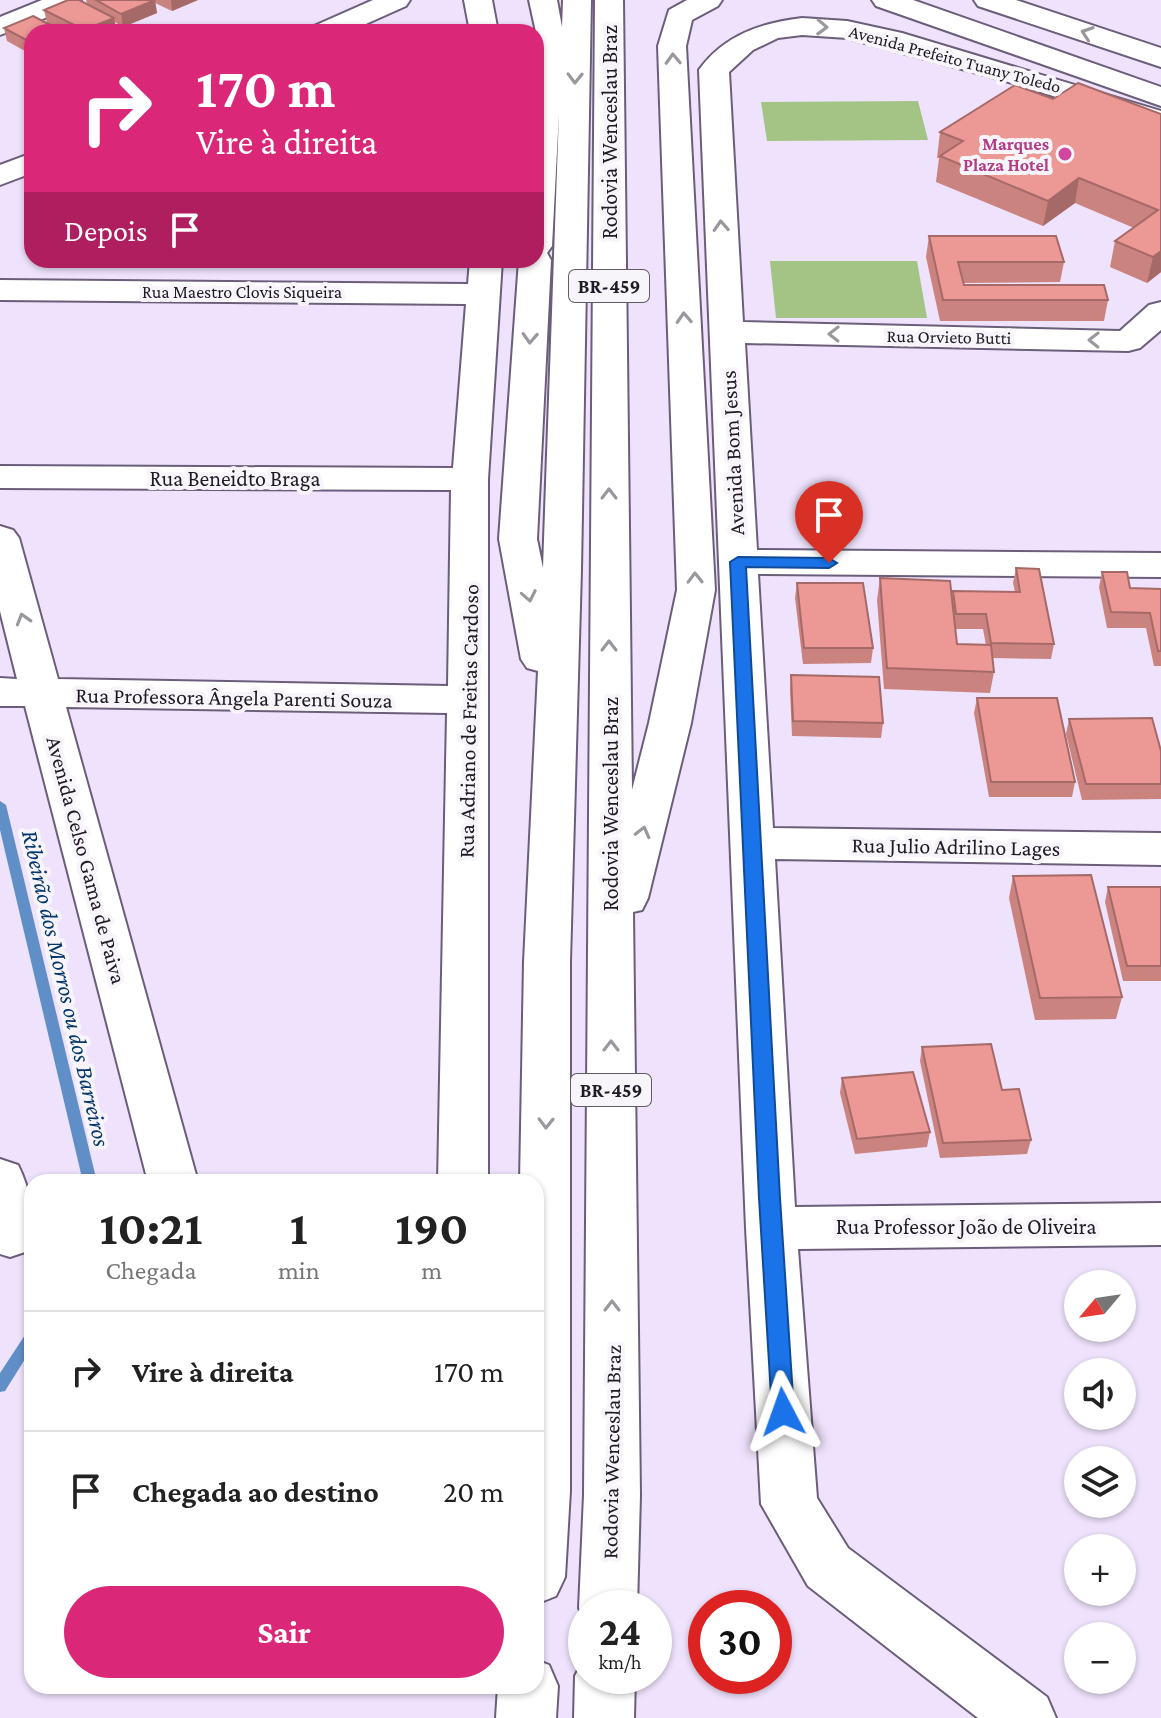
<!DOCTYPE html>
<html lang="pt">
<head>
<meta charset="utf-8">
<style>
	body { margin:0; font-family:"Crimson Pro",serif; background:#f2f2f2; color:#222; height:100vh; display:flex; flex-direction:column; font-size:30px; white-space:nowrap }
	* { box-sizing:border-box; margin:0 }
	p { font-size:26px; color:#767676 }
	.icon { flex:none; width:44px; height:44px; fill:none; stroke:currentColor; stroke-width:2; stroke-linecap:round; stroke-linejoin:round }
	.map { position:relative; flex:1; overflow:hidden }
	.drawer { position:absolute; left:24px; top:1174px; width:520px; height:520px; display:flex; flex-direction:column; background:#fff; border-radius:24px; box-shadow:0 2px 6px #0004 }
	.drawer>* { flex:none }
	.banner { position:absolute; left:24px; top:24px; width:520px; height:244px; border-radius:24px; box-shadow:0 2px 6px #0004; background:#db2777; color:#fff; overflow:hidden }
	.needle { width:52px; rotate:241deg }
	.fabs { position:absolute; left:1064px; top:1270px; display:grid; gap:16px }
	.fabs a { display:grid; place-items:center; width:72px; height:72px; border-radius:50%; background:#fff; box-shadow:0 2px 6px #0004; font-size:40px }
	.speed { position:absolute; left:568px; top:1590px; display:flex; gap:16px; font-size:40px; font-weight:700; text-align:center }
	.speed>* { display:grid; place-content:center; width:104px; height:104px; border-radius:50%; background:#fff; box-shadow:0 2px 6px #0004; line-height:1 }
	.speed small { font-size:20px; font-weight:400 }
	.speed .limit { border:12px solid #d22; background:#fff; color:#111 }
	.pin { position:absolute; display:grid; place-items:center; width:68px; height:68px; color:#fff; margin:-82px -34px; border-radius:50% 50% 50% 0; rotate:-45deg; box-shadow:0 0 8px #0007 }
	.pin .icon { rotate:45deg }
	.me { position:absolute; width:88px; margin:-44px; rotate:356deg; stroke-linejoin:round; filter:drop-shadow(0 0 6px #0008) }
	.turn { display:flex; align-items:center; gap:28px; height:168px; padding:0 40px; font-size:36px }
	.turn .icon { width:104px; height:104px; stroke-width:2.5 }
	.turn b { display:block; font-size:56px; line-height:68px }
	.then { display:flex; align-items:center; height:76px; padding:0 40px; background:#0003; gap:16px; font-size:30px }
	.eta { display:flex; justify-content:space-evenly; align-items:center; height:136px; text-align:center }
	.eta b { font-size:48px; font-weight:700; line-height:56px }
	.button { display:flex; gap:16px; margin-top:auto; padding:16px 40px }
	.button a { flex:1; height:92px; border-radius:48px; background:#db2777; color:#fff; font-size:32px; font-weight:700; line-height:92px; text-align:center }
	ul { padding:0; list-style:none }
	li { display:flex; align-items:center; gap:24px; height:120px; padding:0 40px; border-top:2px solid #e0e0e0 }
	li div { flex:1 }
	li b { display:block; font-size:30px }
	li em { font-style:normal }
	.map>svg:first-child { display:block }
	.green { fill:#a4c486 }
	.lines { fill:none; stroke-linecap:round; stroke-linejoin:round }
	.stream { fill:#608ec7; fill-rule:evenodd }
	.minor-casing { stroke:#6b5e7a; stroke-width:4 }
	.major-casing { stroke:#6b5e7a; stroke-width:4 }
	.minor { fill:#fff; fill-rule:evenodd }
	.major { fill:#fff; fill-rule:evenodd }
	.wall { fill:#cb837f; fill-rule:evenodd }
	.shaded-wall { fill:#a56a68 }
	.building { fill:#ec9894; stroke:#a56a68; stroke-width:2 }
	.oneway { stroke:#9a989d }
	.route { fill:#1a73e8; stroke:#114b97; stroke-width:2 }
	.hotel-dot { fill:#d1479c; stroke:#f7f4fa; stroke-width:3 }
	.labels { text-anchor:middle; stroke-width:8; stroke-linejoin:round; paint-order:stroke }
	.far-street-label { font-size:18px; fill:#1f1a25; stroke:#f7f4fa }
	.far-hotel-label { font-size:18px; font-weight:bold; fill:#b23c85; stroke:#f7f4fa; text-anchor:end }
	.shield { fill:#f7f4fa; stroke:#605b65; stroke-width:2 }
	.shield-label { font-size:20px; font-weight:bold; fill:#1f1a25 }
	.street-label { font-size:22px; fill:#1f1a25; stroke:#f7f4fa }
	.water-label { font-size:24px; font-style:italic; fill:#04366b; stroke:#f7f4fa }
</style>
</head>
<body>
<div class="map">
<svg width="1161" height="1718" viewBox="0 0 1161 1718">
	<rect width="100%" height="100%" fill="#eee2fc"/>
	<g class="green">
		<polygon points="918,101 928,140 767,141 761,102"/>
		<polygon points="770,261 917,261 927,318 776,318"/>
	</g>
	<g class="lines">
		<g class="stream">
			<polygon points="0,801 6,805 97,1182 83,1182 0,830"/>
			<polygon points="32,1330 32,1348 5,1391 0,1392 0,1373 27,1332"/>
		</g>
		<defs>
			<g id="minor">
				<polygon points="42,0 81,0 77,6 0,35 0,17"/>
				<polygon points="373,0 410,0 406,6 348,32 310,32 314,26"/>
				<polygon points="464,0 492,0 498,32 470,32"/>
				<polygon points="974,0 1016,0 1161,48 1161,67 978,6"/>
				<path d="M 802,18 L 847,21 L 902,33 L 1161,111 L 1161,130 L 999,79 L 847,38 L 802,35 L 778,38 L 753,50 L 729,72 L 743,322 L 1120,331 L 1149,305 L 1161,302 L 1161,330 L 1140,348 L 1128,351 L 745,343 L 757,550 L 1161,553 L 1161,577 L 758,574 L 773,828 L 1161,833 L 1161,865 L 775,859 L 795,1207 L 1161,1203 L 1161,1245 L 798,1249 L 817,1498 L 848,1548 L 1047,1697 L 1056,1718 L 978,1718 L 808,1586 L 761,1504 L 746,1228 L 699,70 C 724,35 761,23 802,18 Z"/>
				<polygon points="32,153 32,173 0,185 0,165"/>
				<polygon points="470,260 502,260 488,479 488,1182 438,1182 447,713 66,707 198,1182 148,1182 25,706 0,706 0,678 17,679 0,611 0,526 13,530 19,538 58,679 448,686 451,490 0,488 0,466 453,468 466,304 0,300 0,280 468,284"/>
				<path d="M 0,1159 L 18,1165 C 29,1187 40,1227 28,1251 L 10,1257 L 0,1254 Z"/>
			</g>
			<g id="major">
				<path d="M 529,0 L 557,0 L 562,27 L 563,0 L 591,0 L 581,570 L 570,962 L 570,1491 L 565,1577 L 556,1596 L 536,1604 L 536,1182 L 520,1182 L 524,962 L 538,671 L 527,668 L 521,659 L 499,539 L 519,260 L 536,260 L 536,32 ZM 559,113 L 543,568 L 537,539 L 551,260 L 547,253 L 552,246 Z"/>
				<polygon points="595,0 623,0 632,790 649,723 677,590 658,46 669,10 687,0 722,0 718,6 692,20 686,46 715,590 691,723 648,898 642,910 633,912 640,1495 637,1608 586,1608 586,1624 579,1608 584,1495"/>
				<polygon points="872,0 913,0 1161,87 1161,106 876,6"/>
				<polygon points="586,1655 586,1676 635,1676 634,1718 574,1718 575,1676"/>
				<polygon points="536,1660 549,1665 558,1686 556,1718 496,1718 498,1686 536,1686"/>
			</g>
		</defs>
		<use href="#minor" class="minor-casing"/>
		<use href="#major" class="major-casing"/>
		<use href="#minor" class="minor"/>
		<use href="#major" class="major"/>
	</g>
	<g class="wall">
		<polygon points="86,0 198,0 172,11 155,3 157,13 123,27 115,22 116,31 113,32 32,32 32,55 7,41 4,28 47,23 44,10 87,4"/>
		<polygon points="1053,99 1161,114 1161,272 1147,283 1110,267 1115,241 1134,228 1075,203 1043,226 936,182 939,158 937,158 940,132"/>
		<polygon points="929,236 1064,262 1060,282 963,283 964,285 1108,300 1104,321 940,321 926,257"/>
		<path d="M 1016,568 L 1054,644 L 1051,659 L 992,658 L 994,672 L 990,693 L 884,689 L 877,600 L 880,578 L 952,597 L 953,591 L 1015,592 L 1013,583 ZM 955,629 L 983,629 L 986,645 L 957,644 Z"/>
		<polygon points="1102,572 1130,588 1161,589 1161,666 1154,666 1146,628 1107,628 1099,587"/>
		<polygon points="797,583 873,648 871,663 803,664 795,598"/>
		<polygon points="791,675 883,723 881,738 792,736 790,690"/>
		<polygon points="977,698 1075,782 1072,797 989,797 974,713"/>
		<polygon points="1069,719 1161,751 1161,799 1082,800 1066,734"/>
		<polygon points="1013,876 1122,997 1116,1019 1035,1020 1009,898"/>
		<polygon points="1108,887 1161,887 1161,981 1123,981 1105,902"/>
		<polygon points="922,1047 1002,1090 1031,1140 1027,1154 940,1158 920,1061"/>
		<polygon points="842,1078 930,1132 927,1147 855,1154 840,1093"/>
	</g>
	<g class="shaded-wall">
		<polygon points="155,0 157,13 123,27 121,14"/>
		<polygon points="171,0 198,0 172,11"/>
		<polygon points="114,18 116,31 85,32 84,30"/>
		<polygon points="1079,178 1075,203 1043,226 1048,201"/>
		<polygon points="1161,251 1161,272 1147,283 1153,257"/>
	</g>
	<g class="building">
		<polygon points="68,0 79,0 114,18 84,30 44,10"/>
		<polygon points="96,0 155,0 121,14"/>
		<polygon points="33,16 64,32 32,32 32,43 4,28"/>
		<polygon points="1078,83 1161,114 1161,251 1153,257 1115,241 1158,210 1079,178 1048,201 940,156 963,141 940,132 1015,85 1053,99"/>
		<polygon points="929,236 1056,236 1064,262 958,262 964,285 1104,285 1108,300 943,300"/>
		<polygon points="1016,568 1039,569 1054,644 991,643 986,614 956,614 953,591 1020,592"/>
		<polygon points="1102,572 1127,572 1130,588 1161,589 1161,651 1158,651 1150,613 1111,612"/>
		<polygon points="880,578 950,581 957,644 991,645 994,672 887,668"/>
		<polygon points="797,583 863,583 873,648 804,648"/>
		<polygon points="791,675 879,677 883,723 793,721"/>
		<polygon points="977,698 1057,698 1075,782 991,782"/>
		<polygon points="1152,718 1161,751 1161,784 1086,784 1069,719"/>
		<polygon points="1091,875 1122,997 1040,998 1013,876"/>
		<polygon points="1108,887 1161,887 1161,966 1127,966"/>
		<polygon points="991,1044 1002,1090 1019,1089 1031,1140 943,1143 922,1047"/>
		<polygon points="913,1072 930,1132 857,1139 842,1078"/>
	</g>
	<defs><path id="oneway-chevron" d="M-2-3.5L2.5 0L-2 3.5" fill="none" stroke-width="1.6" stroke-linecap="round" stroke-linejoin="round" transform="scale(2)"/></defs>
	<g class="oneway">
		<use href="#oneway-chevron" transform="translate(822 27) rotate(2)"/>
		<use href="#oneway-chevron" transform="translate(1087 33) rotate(-161)"/>
		<use href="#oneway-chevron" transform="translate(673 59) rotate(-92)"/>
		<use href="#oneway-chevron" transform="translate(575 78) rotate(91)"/>
		<use href="#oneway-chevron" transform="translate(721 226) rotate(-93)"/>
		<use href="#oneway-chevron" transform="translate(684 318) rotate(-93)"/>
		<use href="#oneway-chevron" transform="translate(834 334) rotate(-179)"/>
		<use href="#oneway-chevron" transform="translate(530 338) rotate(93)"/>
		<use href="#oneway-chevron" transform="translate(1094 340) rotate(-179)"/>
		<use href="#oneway-chevron" transform="translate(609 494) rotate(-90)"/>
		<use href="#oneway-chevron" transform="translate(695 578) rotate(-91)"/>
		<use href="#oneway-chevron" transform="translate(529 596) rotate(79)"/>
		<use href="#oneway-chevron" transform="translate(23 619) rotate(-106)"/>
		<use href="#oneway-chevron" transform="translate(609 646) rotate(-90)"/>
		<use href="#oneway-chevron" transform="translate(643 832) rotate(-76)"/>
		<use href="#oneway-chevron" transform="translate(611 1046) rotate(-90)"/>
		<use href="#oneway-chevron" transform="translate(546 1123) rotate(91)"/>
		<use href="#oneway-chevron" transform="translate(612 1306) rotate(-90)"/>
	</g>
	<polygon class="route" points="738,557 829,558 837,563 829,568 746,567 780,1198 794,1412 791,1419 783,1422 775,1419 772,1412 759,1198 730,562"/>
	<circle class="hotel-dot" cx="1065" cy="154" r="8"/>
	<g class="labels">
		<g class="far-street-label">
			<text transform="translate(955 59) rotate(15)" y="6">Avenida Prefeito Tuany Toledo</text>
			<text x="242" y="298">Rua Maestro Clovis Siqueira</text>
			<text transform="translate(949 337) rotate(1)" y="6">Rua Orvieto Butti</text>
		</g>
		<g class="far-hotel-label">
			<text x="1049" y="150">Marques<tspan x="1049" dy="21">Plaza Hotel</tspan></text>
		</g>
		<g class="shield">
			<rect x="569" y="270" width="80" height="32" rx="6"/>
			<rect x="571" y="1074" width="80" height="32" rx="6"/>
		</g>
		<g class="shield-label">
			<text x="609" y="293">BR-459</text>
			<text x="611" y="1097">BR-459</text>
		</g>
		<g class="street-label">
			<text transform="translate(609 132) rotate(-90)" y="8">Rodovia Wenceslau Braz</text>
			<text transform="translate(732 453) rotate(-93)" y="8">Avenida Bom Jesus</text>
			<text x="235" y="486">Rua Beneidto Braga</text>
			<text transform="translate(234 697) rotate(1)" y="8">Rua Professora Ângela Parenti Souza</text>
			<text transform="translate(468 721) rotate(-89)" y="8">Rua Adriano de Freitas Cardoso</text>
			<text transform="translate(610 804) rotate(-90)" y="8">Rodovia Wenceslau Braz</text>
			<text transform="translate(956 846) rotate(1)" y="8">Rua Julio Adrilino Lages</text>
			<text transform="translate(87 860) rotate(75)" y="8">Avenida Celso Gama de Paiva</text>
			<text x="966" y="1234">Rua Professor João de Oliveira</text>
			<text transform="translate(611 1452) rotate(-89)" y="8">Rodovia Wenceslau Braz</text>
		</g>
		<g class="water-label">
			<text transform="translate(66 988) rotate(77)" y="8">Ribeirão dos Morros ou dos Barreiros</text>
		</g>
	</g>
</svg>
<div class="fabs">
<a><svg class="needle" viewBox="-14 -14 28 28"><path d="M0-13l5 13h-10z" fill="#e53935"/><path d="M0 13l5-13h-10z" fill="#767676"/></svg></a>
<a><svg class="icon" aria-label="sound" viewBox="0 0 24 24"><path d="M4 9h4l5-4v14l-5-4H4zM17 9q2 3 0 6"/></svg></a>
<a><svg class="icon" aria-label="layers" viewBox="0 0 24 24"><path d="M12 4l9 5-9 5-9-5zM3 14l9 5 9-5"/></svg></a>
<a>+</a>
<a>−</a>
</div>
<div class="speed"><div>24<small>km/h</small></div><div class="limit">30</div></div>
<div class="pin" style="left:829px;top:563px;background:#d93025"><svg class="icon" aria-label="arrive" viewBox="0 0 24 24"><path d="M6 21V4h12l-3 4 3 4H6"/></svg></div>
<svg class="me" style="left:783px;top:1412px" viewBox="-20 -20 40 40"><path d="M0-17L14 15 0 8-14 15z" fill="#1a73e8" stroke="#fff" stroke-width="4"/></svg>
<div class="banner">
<div class="turn"><svg class="icon" aria-label="right" viewBox="0 0 24 24"><path d="M7 20v-9h11M14 6l5 5-5 5"/></svg><div><b>170 m</b>Vire à direita</div></div>
<div class="then">Depois<svg class="icon" aria-label="arrive" viewBox="0 0 24 24"><path d="M6 21V4h12l-3 4 3 4H6"/></svg></div>
</div>
<section class="drawer">
<div class="eta">
<div><b>10:21</b><p>Chegada</p></div>
<div><b>1</b><p>min</p></div>
<div><b>190</b><p>m</p></div>
</div>
<ul>
<li><svg class="icon" aria-label="right" viewBox="0 0 24 24"><path d="M7 20v-9h11M14 6l5 5-5 5"/></svg><div><b>Vire à direita</b></div><em>170 m</em></li>
<li><svg class="icon" aria-label="arrive" viewBox="0 0 24 24"><path d="M6 21V4h12l-3 4 3 4H6"/></svg><div><b>Chegada ao destino</b></div><em>20 m</em></li>
</ul>
<div class="button"><a>Sair</a></div>
</section>
</div>
</body>
</html>
